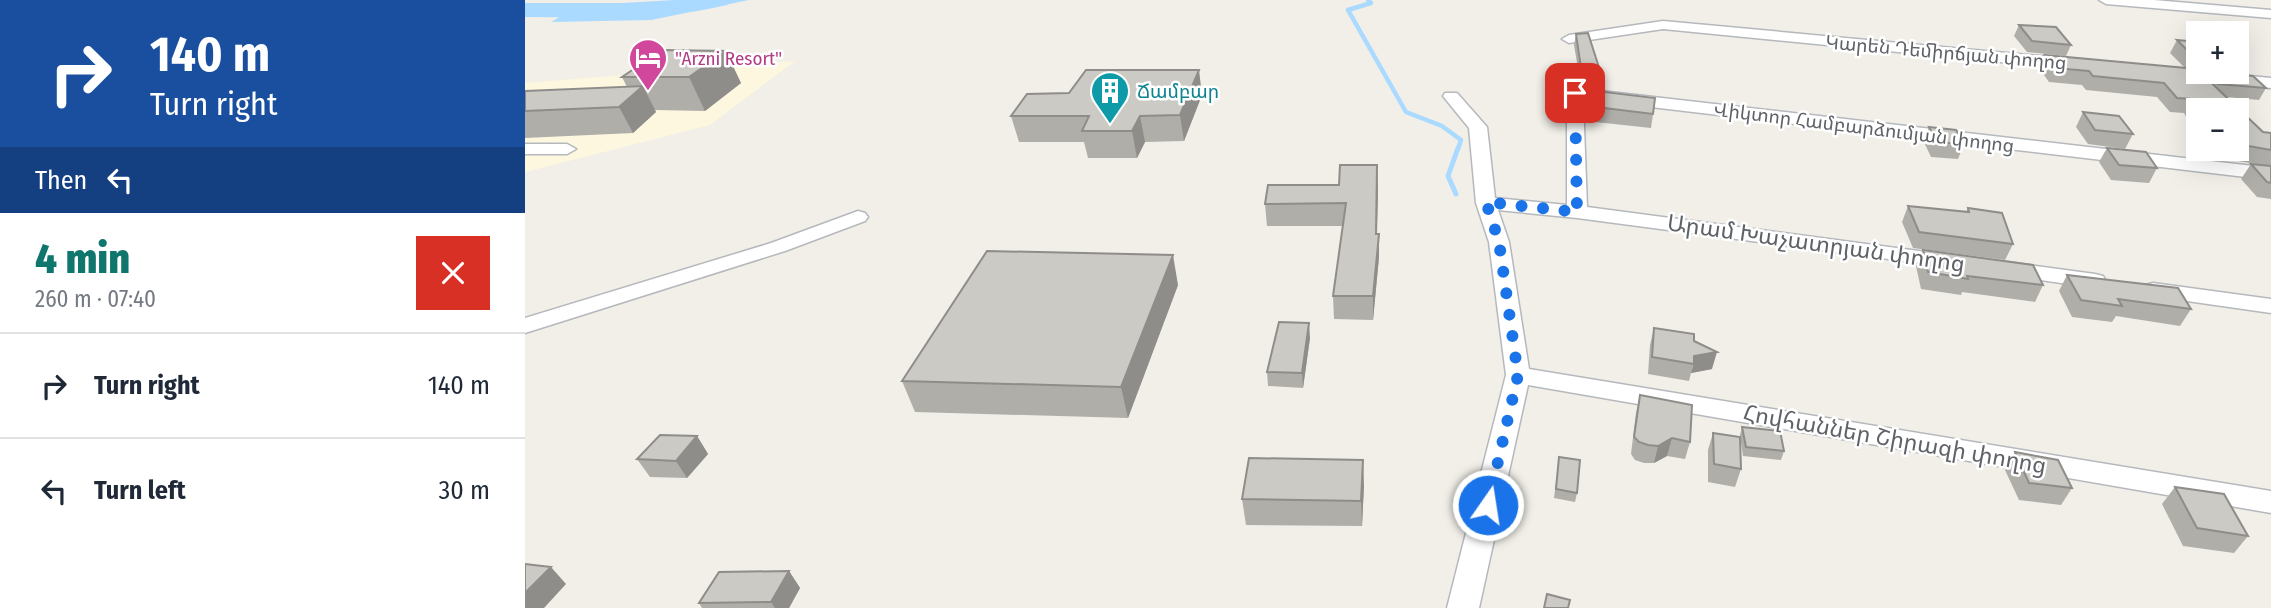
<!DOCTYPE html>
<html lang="en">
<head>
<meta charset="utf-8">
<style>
	body { margin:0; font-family:"Fira Sans Condensed","Noto Sans Armenian",sans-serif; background:#f2f2f3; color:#1f2937; height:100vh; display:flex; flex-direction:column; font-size:26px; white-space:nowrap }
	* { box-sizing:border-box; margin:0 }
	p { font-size:23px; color:#747a83 }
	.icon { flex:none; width:38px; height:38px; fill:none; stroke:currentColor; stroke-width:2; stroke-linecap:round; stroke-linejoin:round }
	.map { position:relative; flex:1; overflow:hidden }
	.details { display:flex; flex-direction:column; background:#fff; width:525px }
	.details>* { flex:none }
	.banner { background:#1a4fa0; color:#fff; overflow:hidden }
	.buttons { position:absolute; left:1661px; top:21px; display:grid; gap:14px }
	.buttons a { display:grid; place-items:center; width:63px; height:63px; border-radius:0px; background:#fff; box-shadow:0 7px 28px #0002; font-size:35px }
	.pin { position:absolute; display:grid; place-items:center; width:60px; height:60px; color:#fff; margin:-30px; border-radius:14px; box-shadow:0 4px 10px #0006 }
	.me { position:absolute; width:77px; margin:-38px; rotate:13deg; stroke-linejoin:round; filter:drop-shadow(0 0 5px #0008) }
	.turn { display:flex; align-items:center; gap:24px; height:147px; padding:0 35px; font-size:32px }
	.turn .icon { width:91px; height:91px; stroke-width:2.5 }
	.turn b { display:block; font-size:49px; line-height:60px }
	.then { display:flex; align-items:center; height:66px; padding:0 35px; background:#0003; gap:14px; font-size:26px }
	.round { display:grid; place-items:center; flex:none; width:74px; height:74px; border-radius:0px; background:#f2f2f3 }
	.summary { display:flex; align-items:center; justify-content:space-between; height:119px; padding:0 35px }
	h1 { font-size:42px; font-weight:800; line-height:52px; color:#0f766e }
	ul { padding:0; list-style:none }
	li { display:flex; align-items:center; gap:21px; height:105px; padding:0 35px; border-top:2px solid #e0e1e3 }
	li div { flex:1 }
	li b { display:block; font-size:26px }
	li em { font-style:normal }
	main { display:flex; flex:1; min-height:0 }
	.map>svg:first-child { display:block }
	.commercial { fill:#fef7e0 }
	.water { fill:#aadaff }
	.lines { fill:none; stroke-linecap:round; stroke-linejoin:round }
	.stream-far1 { stroke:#aadaff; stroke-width:4.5 }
	.stream { stroke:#aadaff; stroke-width:5 }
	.river { fill:#aadaff; fill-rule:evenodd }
	.minor-casing { stroke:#b5b8bc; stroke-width:3 }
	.minor { fill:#fff; fill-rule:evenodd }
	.wall { fill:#afaea9 }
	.shaded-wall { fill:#8f8d8a }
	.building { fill:#cccac5; stroke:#8f8d8a; stroke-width:2 }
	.route { stroke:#1a73e8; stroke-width:12; stroke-dasharray:0 21.6 }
	.labels { text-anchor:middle; stroke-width:5; stroke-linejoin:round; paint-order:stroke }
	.far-street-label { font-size:19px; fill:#5f6368; stroke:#fff }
	.far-hotel-label { font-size:19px; fill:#b23c85; stroke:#fff; text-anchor:start }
	.far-culture-label { font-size:19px; fill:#0d838f; stroke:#fff; text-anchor:start }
	.street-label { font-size:23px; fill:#5f6368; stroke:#fff }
</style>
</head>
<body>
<main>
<section class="details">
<div class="banner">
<div class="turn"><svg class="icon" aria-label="right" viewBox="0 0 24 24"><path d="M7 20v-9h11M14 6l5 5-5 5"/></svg><div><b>140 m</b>Turn right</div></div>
<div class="then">Then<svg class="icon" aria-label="left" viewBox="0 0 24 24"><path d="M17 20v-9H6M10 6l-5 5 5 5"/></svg></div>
</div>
<div class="summary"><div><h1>4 min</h1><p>260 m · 07:40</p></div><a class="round" style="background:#d93025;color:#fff"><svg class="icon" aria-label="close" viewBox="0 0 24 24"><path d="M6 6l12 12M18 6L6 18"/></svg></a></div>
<ul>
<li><svg class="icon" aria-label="right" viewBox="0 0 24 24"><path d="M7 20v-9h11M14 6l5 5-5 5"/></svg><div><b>Turn right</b></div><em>140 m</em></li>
<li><svg class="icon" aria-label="left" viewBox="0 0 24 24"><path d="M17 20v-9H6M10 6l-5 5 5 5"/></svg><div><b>Turn left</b></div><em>30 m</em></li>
</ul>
</section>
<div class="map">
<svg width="1746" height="608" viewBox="0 0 1746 608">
	<rect width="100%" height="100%" fill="#f1efe8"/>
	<polygon class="commercial" points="270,61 185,125 0,172 0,83"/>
	<polygon class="water" points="175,0 224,0 126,20 26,22 59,3 120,4"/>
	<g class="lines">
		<polyline class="stream-far1" points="843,0 846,3 823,10 881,112 917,126 936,140 933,149"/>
		<polyline class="stream" points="931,194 923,176 933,148"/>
		<path class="river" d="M 150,0 L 205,0 L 202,5 C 136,21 67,17 0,17 L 0,3 L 97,3 Z"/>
		<defs>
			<g id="minor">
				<polygon points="1574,0 1629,0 1746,10 1746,18 1581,4"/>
				<polygon points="1138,21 1548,59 1556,64 1548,69 1138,29 1044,43 1037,39 1044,35"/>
				<polygon points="1704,74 1746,78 1746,88 1698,82 1696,79 1698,76"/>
				<polygon points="1050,88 1746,168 1746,180 1058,99 1062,207 1424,255 1432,256 1435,261 1432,266 1424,267 1052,218 973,210 984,242 1004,369 1746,491 1746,513 1003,385 954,608 922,608 981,375 964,242 951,203 944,128 918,96 920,93 932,93 962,127 970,198 1042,205 1042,93"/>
				<polygon points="0,144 42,144 51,149 42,154 0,154"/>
				<polygon points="333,211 340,213 343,217 340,221 260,251 0,333 0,318 246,243"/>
				<polygon points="1482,262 1570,274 1578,276 1581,281 1578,286 1570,288 1474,274 1471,269 1474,264"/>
				<polygon points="1628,283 1746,299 1746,313 1620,295 1617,290 1620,285"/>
			</g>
		</defs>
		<use href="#minor" class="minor-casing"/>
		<use href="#minor" class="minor"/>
	</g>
	<g class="wall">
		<polygon points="1494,25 1546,45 1541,56 1502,52 1489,36"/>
		<polygon points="1051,34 1077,77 1076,88 1056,86 1049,45"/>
		<polygon points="1652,40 1673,42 1673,69 1659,67 1645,53"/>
		<polygon points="137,50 216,83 180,111 130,110 131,112 108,133 0,138 0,91 102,87 97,77"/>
		<polygon points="1520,55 1679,75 1681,72 1741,88 1734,100 1701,97 1738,132 1746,133 1746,199 1732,197 1716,179 1726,164 1744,166 1682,156 1678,149 1712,149 1712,110 1673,110 1673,139 1659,113 1645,112 1632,97 1561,90 1557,85 1524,82 1514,68"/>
		<polygon points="1063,90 1128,114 1126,128 1061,121 1061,104"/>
		<polygon points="677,95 659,141 620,142 612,158 563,158 559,142 494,142 486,116"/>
		<polygon points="1558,112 1608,134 1600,149 1563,144 1551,127"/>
		<polygon points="1404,127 1439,144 1433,159 1406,157 1399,142"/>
		<polygon points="1582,148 1632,168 1624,183 1586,180 1574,162"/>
		<polygon points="853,187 852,234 854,234 854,257 848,320 809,319 808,296 818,226 742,226 740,204"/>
		<polygon points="1383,206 1441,212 1443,208 1488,244 1480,260 1388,248 1377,222"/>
		<polygon points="1398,250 1518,285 1510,302 1437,292 1436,295 1396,289 1391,266"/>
		<polygon points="1542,275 1666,309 1655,326 1591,316 1587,322 1547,317 1534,291"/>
		<polygon points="653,285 603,418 390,412 377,381"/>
		<polygon points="1129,328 1169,341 1187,369 1166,373 1164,381 1123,374 1125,345"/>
		<polygon points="785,338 778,388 743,386 742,372"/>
		<polygon points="1115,395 1165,442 1160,459 1142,456 1129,463 1119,463 1110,460 1106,454 1111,413"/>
		<polygon points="1217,427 1259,451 1256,460 1218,456 1215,435"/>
		<polygon points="1188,433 1216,469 1210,487 1183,482 1183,450"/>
		<polygon points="172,436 183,454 162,478 125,477 112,459"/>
		<polygon points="1490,452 1547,488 1536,505 1494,500 1480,470"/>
		<polygon points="1034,457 1052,493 1050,502 1029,498"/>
		<polygon points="839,485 837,526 721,525 717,499"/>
		<polygon points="1650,487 1723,536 1709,553 1658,546 1637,504"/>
		<polygon points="264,571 275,588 264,608 177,608 174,603"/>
	</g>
	<g class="shaded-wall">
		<polygon points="201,51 216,83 180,111 164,77"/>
		<polygon points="674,70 677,95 659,141 655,115"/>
		<polygon points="118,86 131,112 108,133 94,107"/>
		<polygon points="615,116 620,142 612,158 607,131"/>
		<polygon points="852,165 853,187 851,257 851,234"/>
		<polygon points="854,234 854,257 848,320 848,296"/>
		<polygon points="648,255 653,285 603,418 596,387"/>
		<polygon points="784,323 785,338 778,388 777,373"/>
		<polygon points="1192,352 1187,369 1166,373 1169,364 1169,356"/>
		<polygon points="172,436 183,454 162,478 151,461"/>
		<polygon points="1147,438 1142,456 1129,463 1133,446"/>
		<polygon points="838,460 839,485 837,526 836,501"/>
		<polygon points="26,567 41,584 19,608 0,608 0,593"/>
		<polygon points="264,571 275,588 264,608 250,608 246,602"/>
	</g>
	<g class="building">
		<polygon points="1494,25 1531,27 1546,45 1507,41"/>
		<polygon points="1063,33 1077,77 1057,75 1051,34"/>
		<polygon points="1652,40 1673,42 1673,54 1666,54"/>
		<polygon points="137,50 201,51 164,77 97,77"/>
		<polygon points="1520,55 1672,69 1673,72 1675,72 1738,132 1746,133 1746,150 1712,144 1712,110 1673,110 1667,99 1652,98 1639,83 1568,76 1564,71 1530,68"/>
		<polygon points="561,70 674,70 655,115 615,116 607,131 557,131 564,116 486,116 502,94 544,93"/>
		<polygon points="1681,72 1728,76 1741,88 1693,84"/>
		<polygon points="118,86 94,107 0,111 0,91"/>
		<polygon points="1063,90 1130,98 1128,114 1063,106"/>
		<polygon points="1558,112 1594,116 1608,134 1570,130"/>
		<polygon points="1404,127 1431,130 1439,144 1412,142"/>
		<polygon points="1582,148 1621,152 1632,168 1594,165"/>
		<polygon points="1726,164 1746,166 1746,183 1742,182"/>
		<polygon points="815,165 852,165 851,234 854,234 848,296 808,296 821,203 740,204 743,185 814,185"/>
		<polygon points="1383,206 1444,212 1443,208 1477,213 1488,244 1394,232"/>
		<polygon points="1398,250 1508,265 1518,285 1442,276 1443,279 1403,272"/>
		<polygon points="462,251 648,255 596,387 377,381"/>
		<polygon points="1542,275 1653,288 1666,309 1593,299 1597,306 1556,300"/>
		<polygon points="754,322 784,323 777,373 742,372"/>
		<polygon points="1129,328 1169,334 1169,341 1192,352 1169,356 1169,364 1127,357"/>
		<polygon points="1115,395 1167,405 1165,442 1147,438 1133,446 1123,445 1114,442 1109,437"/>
		<polygon points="1217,427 1255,431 1259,451 1221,447"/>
		<polygon points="1188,433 1215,437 1216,469 1189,464"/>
		<polygon points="135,435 172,436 151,461 112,459"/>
		<polygon points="1490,452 1533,460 1547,488 1504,483"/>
		<polygon points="1034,457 1055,460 1052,493 1031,489"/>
		<polygon points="724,458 838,460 836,501 717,499"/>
		<polygon points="1650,487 1699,494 1723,536 1672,528"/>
		<polygon points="0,564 26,567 0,593"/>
		<polygon points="264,571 246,602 174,603 194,572"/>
		<polygon points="1022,594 1045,600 1043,608 1019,608"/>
	</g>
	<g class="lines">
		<polyline class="route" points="963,505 993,375 974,242 961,202 1052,212 1050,93"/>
	</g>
	<defs>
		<symbol id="hotel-pin" viewBox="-11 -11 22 30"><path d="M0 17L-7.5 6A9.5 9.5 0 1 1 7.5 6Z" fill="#d1479c" stroke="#fff"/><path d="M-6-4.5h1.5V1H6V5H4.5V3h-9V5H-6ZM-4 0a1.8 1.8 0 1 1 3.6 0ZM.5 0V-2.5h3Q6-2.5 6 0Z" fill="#fff"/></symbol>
		<symbol id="building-pin" viewBox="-11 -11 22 30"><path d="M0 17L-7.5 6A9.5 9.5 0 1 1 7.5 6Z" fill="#0f9aa8" stroke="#fff"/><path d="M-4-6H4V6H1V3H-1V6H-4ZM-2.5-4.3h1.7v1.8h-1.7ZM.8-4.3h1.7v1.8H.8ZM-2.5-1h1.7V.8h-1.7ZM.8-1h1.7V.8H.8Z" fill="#fff"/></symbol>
	</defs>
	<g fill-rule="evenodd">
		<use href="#hotel-pin" x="101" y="36" width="44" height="60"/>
		<use href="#building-pin" x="563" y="69" width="44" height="60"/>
	</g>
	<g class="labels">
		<g class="far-street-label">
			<text transform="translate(1421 52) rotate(5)" y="7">Կարեն Դեմիրճյան փողոց</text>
			<text transform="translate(1339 127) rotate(7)" y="7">Վիկտոր Համբարձումյան փողոց</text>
		</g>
		<g class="far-hotel-label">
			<text x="150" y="65">"Arzni Resort"</text>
		</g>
		<g class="far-culture-label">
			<text x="612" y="98">Ճամբար</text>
		</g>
		<g class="street-label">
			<text transform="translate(1291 243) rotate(8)" y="8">Արամ Խաչատրյան փողոց</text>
			<text transform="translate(1370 439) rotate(10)" y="8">Հովհաններ Շիրազի փողոց</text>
		</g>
	</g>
</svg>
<div class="buttons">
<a>+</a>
<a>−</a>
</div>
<div class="pin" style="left:1050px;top:93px;background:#d93025"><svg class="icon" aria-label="arrive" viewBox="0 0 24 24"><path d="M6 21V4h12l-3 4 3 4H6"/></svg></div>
<svg class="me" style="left:963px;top:505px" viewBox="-20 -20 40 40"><circle r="17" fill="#1a73e8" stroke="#fff" stroke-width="3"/><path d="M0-11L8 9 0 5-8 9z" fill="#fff"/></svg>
</div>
</main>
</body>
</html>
